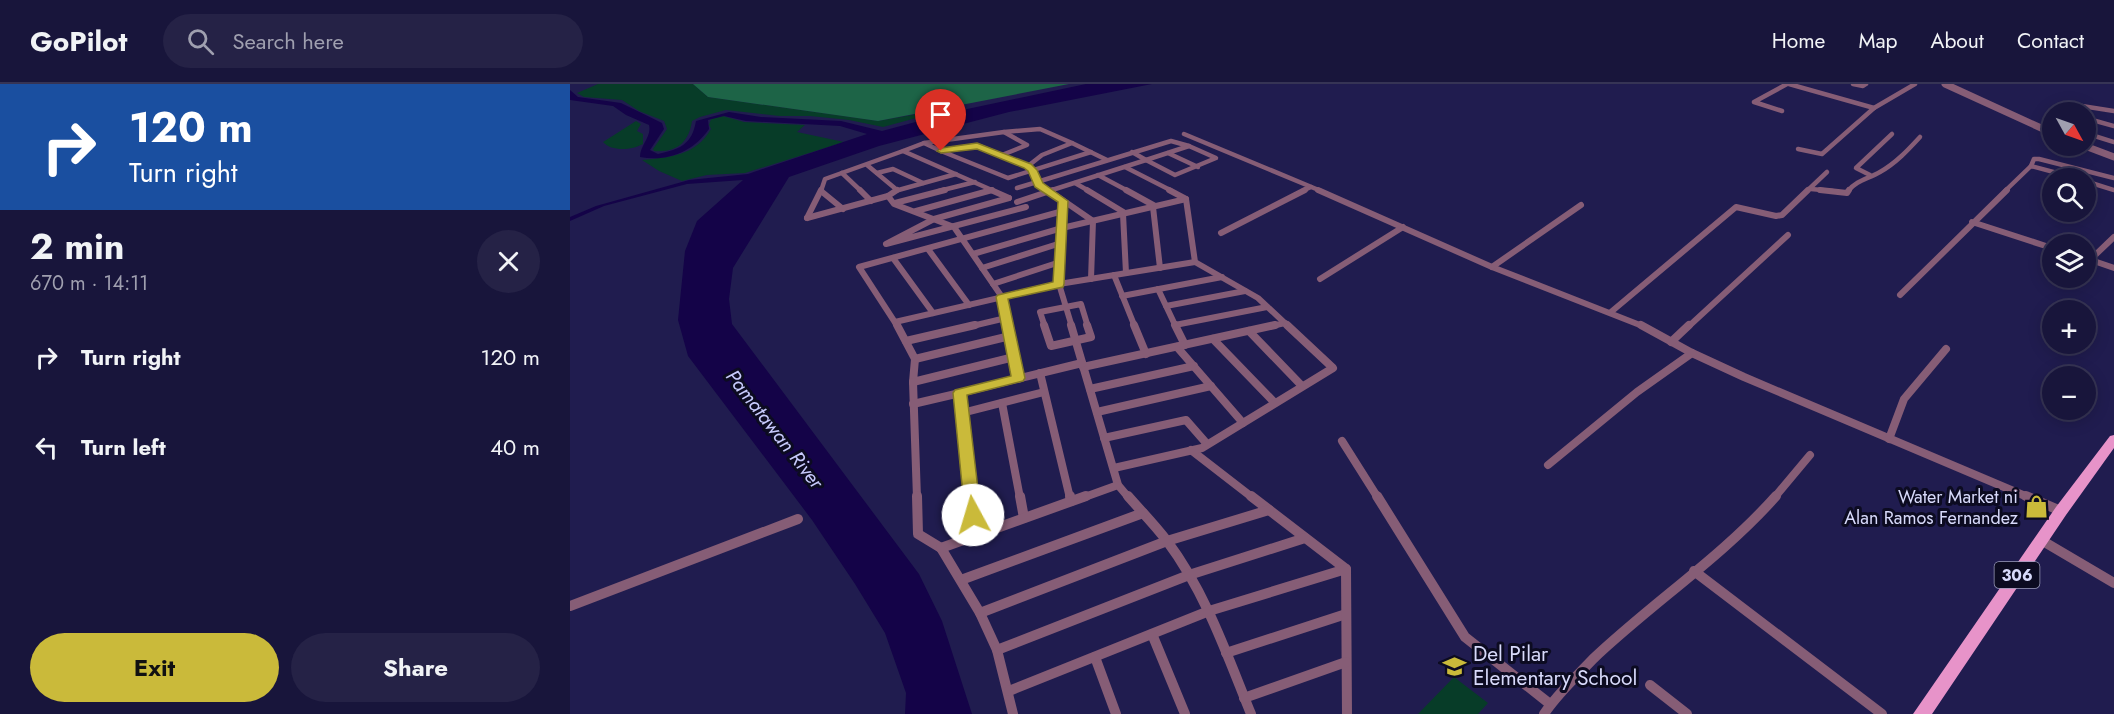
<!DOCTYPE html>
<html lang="en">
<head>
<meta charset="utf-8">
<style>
	body { margin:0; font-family:Jost,sans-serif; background:#252246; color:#f1f3f6; height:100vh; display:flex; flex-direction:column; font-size:22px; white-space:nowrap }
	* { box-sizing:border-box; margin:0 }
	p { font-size:20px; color:#9f9faf }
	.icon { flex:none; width:33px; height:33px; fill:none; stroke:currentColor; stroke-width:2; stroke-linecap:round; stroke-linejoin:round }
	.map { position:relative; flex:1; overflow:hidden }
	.drawer { display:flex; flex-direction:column; background:#18153b; width:570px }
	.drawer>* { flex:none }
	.top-card { background:#1a4fa0; color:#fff; overflow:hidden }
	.needle { width:39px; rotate:130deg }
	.fabs { position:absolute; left:1472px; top:18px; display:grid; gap:12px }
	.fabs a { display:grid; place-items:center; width:54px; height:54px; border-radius:50%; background:#18153b; box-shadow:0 3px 15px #0003,0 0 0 2px #363455; font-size:30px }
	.pin { position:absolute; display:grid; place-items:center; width:51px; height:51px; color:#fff; margin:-62px -26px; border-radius:50% 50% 50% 0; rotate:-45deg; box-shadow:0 0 6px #0007 }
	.pin .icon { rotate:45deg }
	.me { position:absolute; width:66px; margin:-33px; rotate:354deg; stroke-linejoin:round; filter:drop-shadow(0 0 4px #0008) }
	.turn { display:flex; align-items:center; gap:21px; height:126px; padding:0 30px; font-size:27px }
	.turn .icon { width:78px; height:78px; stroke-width:2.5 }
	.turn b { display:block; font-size:42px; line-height:51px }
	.round { display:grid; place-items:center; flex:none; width:63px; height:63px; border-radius:32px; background:#252246 }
	.headline { display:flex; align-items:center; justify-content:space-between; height:102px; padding:0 30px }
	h1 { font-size:36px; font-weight:700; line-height:45px }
	.action { display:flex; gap:12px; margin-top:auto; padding:12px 30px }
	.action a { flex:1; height:69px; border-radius:36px; background:#caba3a; color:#111; font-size:24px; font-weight:700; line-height:69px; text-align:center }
	.action a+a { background:#252246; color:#f1f3f6 }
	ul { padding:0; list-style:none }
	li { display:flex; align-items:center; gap:18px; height:90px; padding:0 30px }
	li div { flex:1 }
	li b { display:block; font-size:22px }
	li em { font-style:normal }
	header { display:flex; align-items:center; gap:36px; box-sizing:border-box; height:84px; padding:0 30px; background:#18153b; border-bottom:2px solid #363455 }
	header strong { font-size:28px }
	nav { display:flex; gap:33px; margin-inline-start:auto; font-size:21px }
	.search { width:420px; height:54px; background:#252246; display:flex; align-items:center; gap:15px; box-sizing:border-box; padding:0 21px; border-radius:33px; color:#9f9faf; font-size:22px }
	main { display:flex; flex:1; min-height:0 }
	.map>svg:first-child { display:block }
	.green { fill:#073c28 }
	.forest { fill:#1d6447 }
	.water { fill:#140348 }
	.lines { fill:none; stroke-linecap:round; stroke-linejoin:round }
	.minor-far3 { stroke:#865d76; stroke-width:4.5 }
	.minor-far2 { stroke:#865d76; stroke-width:6 }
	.minor-far1 { stroke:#865d76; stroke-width:8 }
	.minor { stroke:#865d76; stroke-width:10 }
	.tertiary { stroke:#865d76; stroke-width:7 }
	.primary { fill:#e793c9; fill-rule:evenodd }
	.route { fill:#caba3a; stroke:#837926; stroke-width:1.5 }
	.labels { text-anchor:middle; stroke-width:6; stroke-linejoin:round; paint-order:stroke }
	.shield { fill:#0c0b21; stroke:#9b9cba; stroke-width:1.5 }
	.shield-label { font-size:16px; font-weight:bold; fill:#d8dafb }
	.poi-label { font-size:18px; fill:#d8dafb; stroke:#0c0b21; text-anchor:end }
	.water-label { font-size:20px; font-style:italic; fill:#c7cafc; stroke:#0c0b21 }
	.near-poi-label { font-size:21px; fill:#d8dafb; stroke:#0c0b21; text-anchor:start }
</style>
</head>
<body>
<header>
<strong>GoPilot</strong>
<div class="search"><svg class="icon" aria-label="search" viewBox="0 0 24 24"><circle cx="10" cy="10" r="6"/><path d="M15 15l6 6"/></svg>Search here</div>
<nav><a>Home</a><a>Map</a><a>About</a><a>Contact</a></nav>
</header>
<main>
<section class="drawer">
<div class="top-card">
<div class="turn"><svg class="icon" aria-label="right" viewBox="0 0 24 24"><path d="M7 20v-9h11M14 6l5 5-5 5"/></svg><div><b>120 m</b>Turn right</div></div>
</div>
<div class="headline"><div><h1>2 min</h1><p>670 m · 14:11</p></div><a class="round"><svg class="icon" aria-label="close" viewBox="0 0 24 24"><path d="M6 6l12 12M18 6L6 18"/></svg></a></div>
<ul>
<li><svg class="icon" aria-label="right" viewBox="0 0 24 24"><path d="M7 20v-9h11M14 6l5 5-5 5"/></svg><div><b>Turn right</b></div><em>120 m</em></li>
<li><svg class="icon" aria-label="left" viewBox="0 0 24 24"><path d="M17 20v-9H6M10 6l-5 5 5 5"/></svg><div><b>Turn left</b></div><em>40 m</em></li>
</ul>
<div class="action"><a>Exit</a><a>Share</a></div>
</section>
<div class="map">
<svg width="1544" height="630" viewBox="0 0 1544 630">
	<rect width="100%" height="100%" fill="#201c4f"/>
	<g class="green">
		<path d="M 28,0 L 123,0 L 138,13 L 308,37 L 387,23 L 313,43 L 279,36 L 240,32 L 209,32 L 156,26 L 130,33 L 122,37 C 119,58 107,69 84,67 L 83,65 L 97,45 L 94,37 L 69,27 L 52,16 L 14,13 L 7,9 Z"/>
		<path d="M 153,32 L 174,38 L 235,41 L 227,48 L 274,58 L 175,89 L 137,91 L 112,97 L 89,87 L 72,76 C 101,73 125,72 141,45 L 139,41 L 141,35 Z"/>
		<path d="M 66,37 L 71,40 L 67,47 L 73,50 L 73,60 C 62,66 42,68 33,58 Z"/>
		<polygon points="884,593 918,619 908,630 848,630"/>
	</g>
	<polygon class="forest" points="123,0 499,0 308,37 138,13"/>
	<path class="water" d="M 516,0 L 582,0 L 439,28 L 309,62 L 219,93 L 163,184 L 159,215 L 162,240 L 349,490 L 372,537 L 402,630 L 335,630 L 336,609 L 315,549 L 285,500 L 242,436 L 118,272 L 108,236 L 115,167 L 127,137 L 173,96 L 117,100 L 34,122 L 0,137 L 0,133 L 26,122 L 119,96 L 178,90 L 297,50 L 270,42 L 176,37 L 154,32 L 138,36 L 139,45 C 123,68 98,78 70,73 C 70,61 82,53 79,41 L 56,31 L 43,22 L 0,16 L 0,6 L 8,13 L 51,19 L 92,39 L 94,45 L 80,66 L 88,70 C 111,65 122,60 126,37 L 159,28 L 191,33 L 271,37 L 312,47 L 383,28 Z"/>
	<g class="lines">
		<g class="minor-far3">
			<polyline points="1219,0 1304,24 1345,0"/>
			<polyline points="1283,0 1293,2 1296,0"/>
			<polyline points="1212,27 1184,18 1217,0"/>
			<polyline points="1486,28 1499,20 1544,27"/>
			<polyline points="1515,34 1544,42"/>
			<polyline points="434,48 470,45 502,59"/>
			<polyline points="1515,49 1544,58"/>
			<polyline points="614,50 751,107"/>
			<polyline points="354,59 333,67 424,107"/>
			<polygon points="619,62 646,74 605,91 576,76"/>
			<polyline points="1228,65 1252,70 1304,24"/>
			<polyline points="371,67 354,59 434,48 457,61 432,71"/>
			<polyline points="562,68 576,76"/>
			<polyline points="598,69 628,83"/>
			<polyline points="537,76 502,59 472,71 458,82 463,86 467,98 601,57 619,62"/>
			<polyline points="297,81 327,106"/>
			<polyline points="458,82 410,62 371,67 438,94 521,68"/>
			<polyline points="1461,82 1464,75 1469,75 1544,94"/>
			<polyline points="555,83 602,107"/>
			<polyline points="272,89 291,107"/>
			<polyline points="307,89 323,85 353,99"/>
			<polyline points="528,91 558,107"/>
			<polyline points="1300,91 1286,84 1322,50"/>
			<polyline points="1515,97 1544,106"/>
			<polyline points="505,99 519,107"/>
			<polyline points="447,104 467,98 481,107"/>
			<polyline points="1241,105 1263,107"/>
			<polyline points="251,107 255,95 333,67"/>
			<polyline points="325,107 386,90"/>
			<polyline points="369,107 405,98"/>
			<polyline points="417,107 422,106"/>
			<polyline points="479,107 576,76"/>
			<polyline points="732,107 741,103"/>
			<polyline points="1237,107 1257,88"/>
			<path d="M 1278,107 C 1287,96 1298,95 1310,88 C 1326,79 1338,66 1350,53"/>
			<polyline points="1435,107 1461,82 1506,94"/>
		</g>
		<g class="minor-far2">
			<polyline points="290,106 301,117"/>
			<polyline points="327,106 318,112 324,120 384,143 432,213 438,243"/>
			<polyline points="421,106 439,114"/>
			<polyline points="478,106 523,137 521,195"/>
			<polyline points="517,106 555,129"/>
			<polyline points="556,106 585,122"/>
			<polyline points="599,106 616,115"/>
			<polyline points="748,106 922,183 1075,243"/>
			<polyline points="1250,106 1277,109 1279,106"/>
			<polyline points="251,107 273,125"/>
			<polyline points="439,114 364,135 316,160 456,123"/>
			<polyline points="493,117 489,200 502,243"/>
			<polyline points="447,118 483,106"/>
			<polyline points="325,119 375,106"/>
			<polyline points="583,123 590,184"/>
			<polyline points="346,127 422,106"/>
			<polyline points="553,130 556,189"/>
			<polyline points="237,134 251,106"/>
			<polyline points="237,134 318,112"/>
			<polyline points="1402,138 1482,164"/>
			<polyline points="651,149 735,106"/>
			<polyline points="358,165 399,221"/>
			<polyline points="403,170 492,144 616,115 625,178 688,214 719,243"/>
			<polyline points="323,174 363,229"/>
			<polyline points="1515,174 1544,184"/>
			<polyline points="1520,176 1544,153"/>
			<polyline points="922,183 1011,121"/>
			<polyline points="412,184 491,159"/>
			<polyline points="544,191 565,243"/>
			<polyline points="750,195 833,143"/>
			<polyline points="423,200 490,178"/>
			<polyline points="588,205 606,243"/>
			<polyline points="1330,211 1437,106"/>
			<polyline points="552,212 652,193"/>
			<polyline points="596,222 675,207"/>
			<polyline points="1041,228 1166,123 1206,132 1212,131 1238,106"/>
			<polyline points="325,238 489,200 625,178"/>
			<polyline points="605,241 697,223"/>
			<polyline points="328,243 289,183 493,127"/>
			<polyline points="398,243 436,234"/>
			<polyline points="475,243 470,228 511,220 518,243"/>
			<polyline points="698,243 715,239"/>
			<polyline points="1118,243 1218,151"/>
		</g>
		<g class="minor-far1">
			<polyline points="327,241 345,275 343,298 444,273"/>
			<polyline points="437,241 448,295"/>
			<polyline points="474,241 481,262 521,253 517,241"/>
			<polyline points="501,241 548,401 559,414"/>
			<polyline points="564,241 576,270"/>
			<polyline points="605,241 615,261"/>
			<polyline points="1071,241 1122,269 1174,293 1460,414"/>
			<polyline points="679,247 732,302"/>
			<polyline points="643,255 705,319"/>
			<polyline points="336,257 405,241"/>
			<polyline points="1101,258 1119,241"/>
			<polyline points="607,263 673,339"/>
			<polyline points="345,275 440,252"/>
			<polyline points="513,283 705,241"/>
			<polyline points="470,289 500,414"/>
			<polyline points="343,298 347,414"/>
			<polyline points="520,305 624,282"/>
			<polyline points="432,319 450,414"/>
			<polyline points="343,320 390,309"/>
			<polyline points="527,328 641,302"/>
			<polyline points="392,329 474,308"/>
			<polyline points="534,354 616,336 637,360"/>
			<polyline points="1319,355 1334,315 1376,265"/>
			<polyline points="772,357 808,414"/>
			<polyline points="621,366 683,414"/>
			<polyline points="978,381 1067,308 1122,269"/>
			<polyline points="544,384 632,364 763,284 717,241"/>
			<polyline points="401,414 390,309 512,279"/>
			<polyline points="512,414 548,401"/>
			<polyline points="1204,414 1240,371"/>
		</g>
		<g class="minor">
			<polyline points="347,412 348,450 371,464 410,529 427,566 443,630"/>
			<polyline points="401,412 405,451"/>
			<polyline points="450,412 454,434"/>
			<polyline points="500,412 501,417"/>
			<path d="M 558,412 C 571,427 585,441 597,457 C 636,509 657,571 681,630"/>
			<polyline points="681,412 776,485"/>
			<polyline points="807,412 895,553 980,620"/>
			<polyline points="1456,412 1491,427"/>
			<polyline points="1471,456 1544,499"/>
			<polyline points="371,464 516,412"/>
			<polyline points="1124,487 1312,630"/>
			<polyline points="391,496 573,429"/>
			<polyline points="0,522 228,435"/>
			<polyline points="410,529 597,457 699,426"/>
			<polyline points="582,550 615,630"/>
			<polyline points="427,566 619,491 735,454"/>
			<polyline points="656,569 776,530"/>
			<polyline points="525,573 546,630"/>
			<polyline points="1080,601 1117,630"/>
			<polyline points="439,607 639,527 776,485 777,630"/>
			<polyline points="674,614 776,578"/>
			<path d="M 974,630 C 988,609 1006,593 1023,575 C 1082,519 1152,473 1206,412"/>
		</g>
		<g class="tertiary">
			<polyline points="1375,0 1482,49"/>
			<polyline points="1515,62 1544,73"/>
		</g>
		<polygon class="primary" points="1544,351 1544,364 1496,431 1362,630 1343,630 1486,423 1540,352"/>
	</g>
	<polygon class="route" points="407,59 461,80 467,86 473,99 498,117 494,200 493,203 438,215 455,294 453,297 397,311 411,431 409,435 397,435 395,431 383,309 385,306 441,292 426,213 428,211 483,198 488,118 465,103 458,87 454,84 407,65 371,69 367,67 371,64"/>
	<defs>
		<symbol id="shop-bare" viewBox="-9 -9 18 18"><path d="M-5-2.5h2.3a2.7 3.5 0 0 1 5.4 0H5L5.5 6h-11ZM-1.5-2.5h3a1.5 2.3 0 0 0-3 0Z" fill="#caba3a" stroke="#0c0b21" stroke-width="2.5" paint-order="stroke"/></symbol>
		<symbol id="school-bare" viewBox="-9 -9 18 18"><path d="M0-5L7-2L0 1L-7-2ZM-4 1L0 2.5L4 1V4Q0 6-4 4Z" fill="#caba3a" stroke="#0c0b21" stroke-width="2.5" paint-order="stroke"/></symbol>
	</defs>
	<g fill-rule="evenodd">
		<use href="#shop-bare" x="1450" y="406" width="33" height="33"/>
		<use href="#school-bare" x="868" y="566" width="33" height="33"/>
	</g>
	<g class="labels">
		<rect class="shield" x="1424.5" y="478" width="45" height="26" rx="4.5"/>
		<g class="shield-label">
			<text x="1447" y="497">306</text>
		</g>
		<g class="poi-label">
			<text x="1448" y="419">Water Market ni<tspan x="1448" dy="21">Alan Ramos Fernandez</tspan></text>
		</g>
		<g class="water-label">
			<text transform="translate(205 345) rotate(52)" y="7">Pamatawan River</text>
		</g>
		<g class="near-poi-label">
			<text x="903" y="577">Del Pilar<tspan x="903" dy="24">Elementary School</tspan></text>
		</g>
	</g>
</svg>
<div class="fabs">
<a><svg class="needle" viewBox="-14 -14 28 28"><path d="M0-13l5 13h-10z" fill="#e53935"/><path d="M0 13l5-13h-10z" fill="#9f9faf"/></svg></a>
<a><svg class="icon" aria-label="search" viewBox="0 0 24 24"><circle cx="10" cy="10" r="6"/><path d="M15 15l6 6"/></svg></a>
<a><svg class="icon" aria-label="layers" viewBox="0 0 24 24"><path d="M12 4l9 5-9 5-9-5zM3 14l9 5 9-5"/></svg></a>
<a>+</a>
<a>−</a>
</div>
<div class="pin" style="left:371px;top:67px;background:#d93025"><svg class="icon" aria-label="arrive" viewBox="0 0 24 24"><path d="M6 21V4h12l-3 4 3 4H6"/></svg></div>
<svg class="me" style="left:403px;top:431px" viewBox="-20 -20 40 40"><circle r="19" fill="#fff"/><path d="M0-13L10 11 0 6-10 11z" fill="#caba3a"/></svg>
</div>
</main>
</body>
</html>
